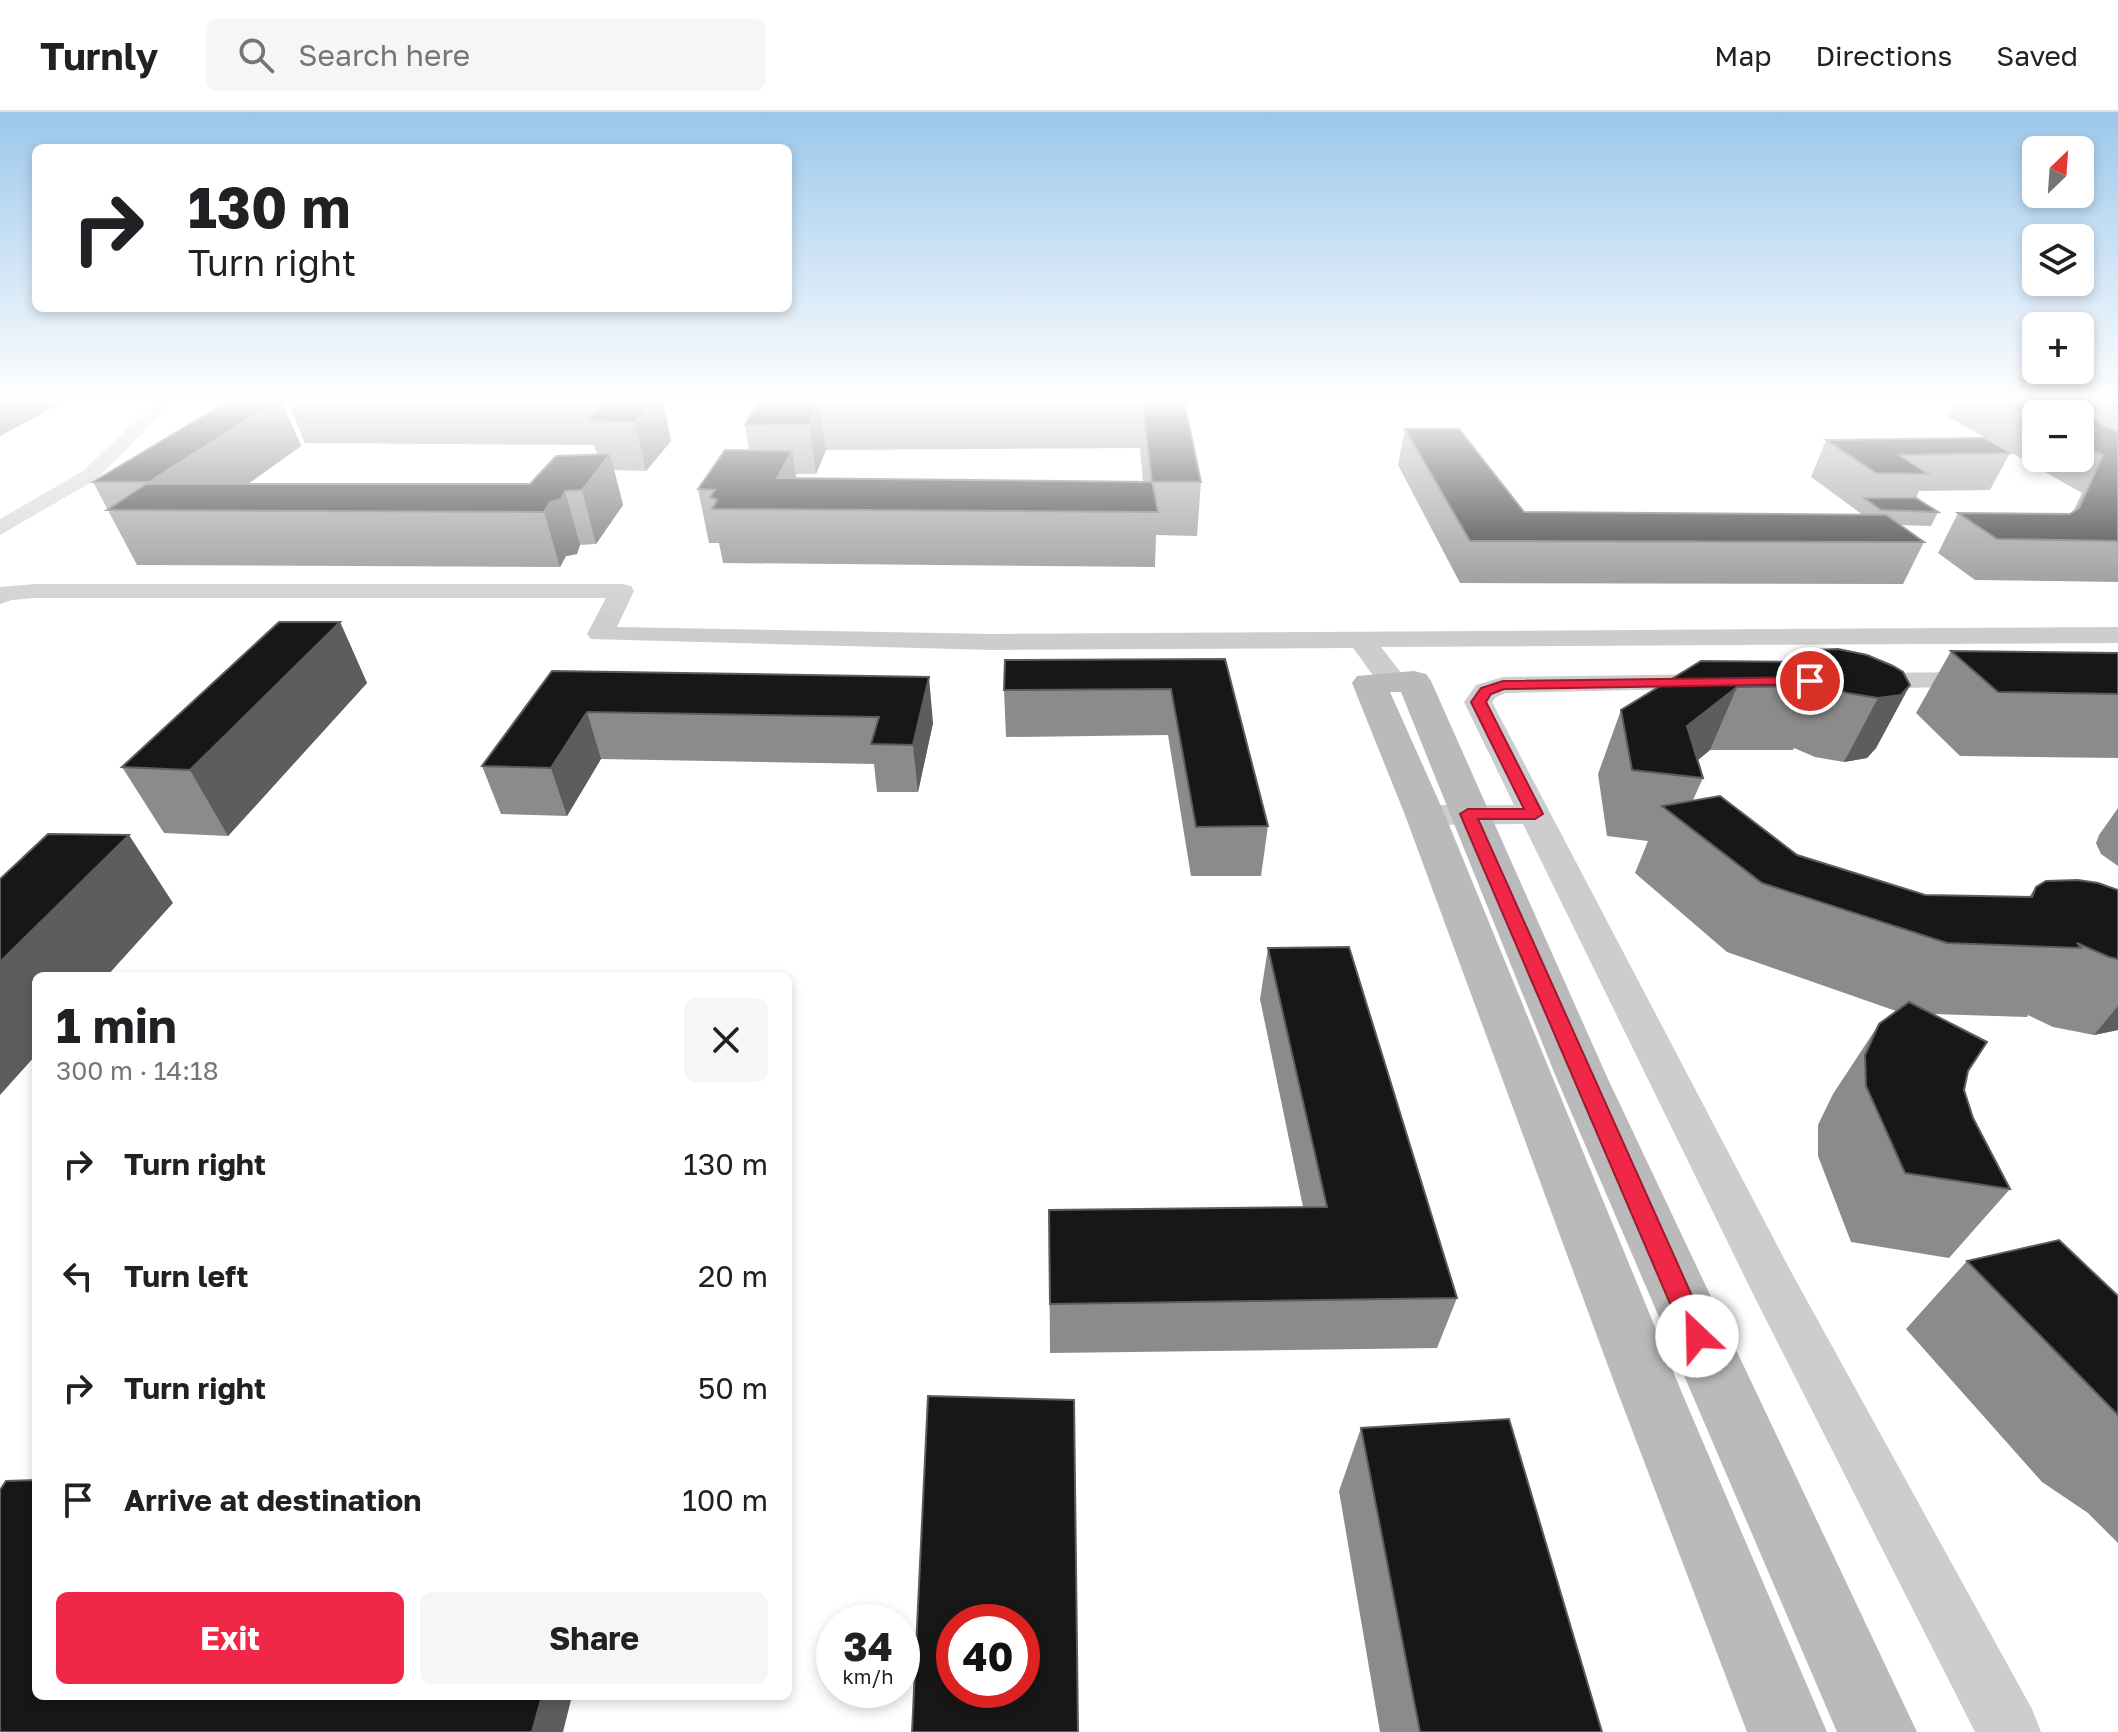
<!DOCTYPE html>
<html lang="en">
<head>
<meta charset="utf-8">
<style>
	body { margin:0; font-family:"Golos Text",sans-serif; background:#f6f6f6; color:#202124; height:100vh; display:flex; flex-direction:column; font-size:30px; white-space:nowrap }
	* { box-sizing:border-box; margin:0 }
	p { font-size:26px; color:#757577 }
	.icon { flex:none; width:44px; height:44px; fill:none; stroke:currentColor; stroke-width:2; stroke-linecap:round; stroke-linejoin:round }
	.map { position:relative; flex:1; overflow:hidden }
	.details { position:absolute; left:32px; top:860px; width:760px; height:728px; display:flex; flex-direction:column; background:#fff; border-radius:12px; box-shadow:0 4px 12px #0003 }
	.details>* { flex:none }
	.top-card { position:absolute; left:32px; top:32px; width:760px; height:168px; border-radius:12px; box-shadow:0 4px 12px #0003; background:#fff; color:#202124; overflow:hidden }
	.needle { width:52px; rotate:25deg }
	.tools { position:absolute; left:2022px; top:24px; display:grid; gap:16px }
	.tools a { display:grid; place-items:center; width:72px; height:72px; border-radius:12px; background:#fff; box-shadow:0 4px 12px #0003; font-size:40px }
	.speed { position:absolute; left:816px; top:1492px; display:flex; gap:16px; font-size:40px; font-weight:700; text-align:center }
	.speed>* { display:grid; place-content:center; width:104px; height:104px; border-radius:50%; background:#fff; box-shadow:0 4px 12px #0003; line-height:1 }
	.speed small { font-size:20px; font-weight:400 }
	.speed .limit { border:12px solid #d22; background:#fff; color:#111 }
	.pin { position:absolute; display:grid; place-items:center; width:68px; height:68px; color:#fff; margin:-34px; border:4px solid #fff; border-radius:50%; box-shadow:0 2px 8px #0007 }
	.me { position:absolute; width:88px; margin:-44px; rotate:336deg; stroke-linejoin:round; filter:drop-shadow(0 0 6px #0008) }
	.turn { display:flex; align-items:center; gap:28px; height:168px; padding:0 24px; font-size:36px }
	.turn .icon { width:104px; height:104px; stroke-width:2.5 }
	.turn b { display:block; font-size:56px; line-height:68px }
	.round { display:grid; place-items:center; flex:none; width:84px; height:84px; border-radius:12px; background:#f6f6f6 }
	.headline { display:flex; align-items:center; justify-content:space-between; height:136px; padding:0 24px }
	h1 { font-size:48px; font-weight:700; line-height:60px }
	.button { display:flex; gap:16px; margin-top:auto; padding:16px 24px }
	.button a { flex:1; height:92px; border-radius:12px; background:#f12747; color:#fff; font-size:32px; font-weight:700; line-height:92px; text-align:center }
	.button a+a { background:#f6f6f6; color:#202124 }
	ul { padding:0; list-style:none }
	li { display:flex; align-items:center; gap:24px; height:112px; padding:0 24px }
	li div { flex:1 }
	li b { display:block; font-size:30px }
	li em { font-style:normal }
	header { display:flex; align-items:center; gap:48px; box-sizing:border-box; height:112px; padding:0 40px; background:#fff; border-bottom:2px solid #e0e0e0 }
	header strong { font-size:38px }
	nav { display:flex; gap:44px; margin-inline-start:auto; font-size:28px }
	.search { width:560px; height:72px; background:#f6f6f6; display:flex; align-items:center; gap:20px; box-sizing:border-box; padding:0 28px; border-radius:12px; color:#757577; font-size:30px }
	.map>svg:first-child { display:block }
	.lines { fill:none; stroke-linecap:round; stroke-linejoin:round }
	.street { fill:#cdcdcd; fill-rule:evenodd }
	.secondary { fill:#bababa; fill-rule:evenodd }
	.wall { fill:#8b8b8b; fill-rule:evenodd }
	.shaded-wall { fill:#5d5d5d }
	.building { fill:#171717; stroke:#5d5d5d; stroke-width:2; fill-rule:evenodd }
	.route { fill:#f12747; stroke:#9d192e; stroke-width:2 }
</style>
</head>
<body>
<header>
<strong>Turnly</strong>
<div class="search"><svg class="icon" aria-label="search" viewBox="0 0 24 24"><circle cx="10" cy="10" r="6"/><path d="M15 15l6 6"/></svg>Search here</div>
<nav><a>Map</a><a>Directions</a><a>Saved</a></nav>
</header>
<div class="map">
<svg width="2118" height="1620" viewBox="0 0 2118 1620">
	<rect width="100%" height="100%" fill="#fff"/>
	<g class="lines">
		<g class="street">
			<polygon points="157,288 175,288 97,367 0,423 0,407 83,359"/>
			<path d="M 35,472 L 622,472 L 631,474 L 634,479 L 617,515 L 992,522 L 2118,515 L 2118,531 L 1381,535 L 1409,571 L 1405,577 C 1380,583 1367,553 1353,536 L 992,538 L 591,527 L 587,522 L 606,486 L 35,486 L 12,488 L 0,492 L 0,475 Z"/>
			<polygon points="1983,560 1993,562 1997,568 1993,574 1859,577 1849,575 1845,569 1849,563 1859,561"/>
			<polygon points="1715,562 1725,564 1729,570 1725,576 1506,581 1496,585 1492,590 1789,1156 2032,1597 2041,1620 1975,1620 1755,1186 1523,712 1425,713 1414,710 1409,703 1414,696 1425,693 1514,693 1464,590 1476,573 1503,565"/>
		</g>
		<polygon class="secondary" points="1414,559 1426,562 1431,569 1607,965 1917,1620 1837,1620 1556,965 1401,580 1390,580 1445,703 1682,1281 1827,1620 1747,1620 1618,1281 1405,703 1352,571 1357,564"/>
	</g>
	<g class="wall">
		<polygon points="230,288 281,288 301,334 248,372 530,372 597,342 594,333 305,331 287,288 663,288 671,329 646,359 614,358 623,393 596,432 580,433 577,442 566,444 560,455 137,453 93,370"/>
		<path d="M 759,288 L 1184,288 L 1201,370 L 1197,424 L 1156,423 L 1155,455 L 723,451 L 719,431 L 709,431 L 698,377 L 749,338 L 745,313 ZM 1140,336 L 1143,370 L 796,366 L 795,362 L 816,362 L 826,338 Z"/>
		<path d="M 1955,288 L 2052,288 L 2088,306 L 2097,288 L 2118,288 L 2118,470 L 1975,468 L 1938,441 L 1958,401 L 2070,402 L 2073,400 L 2082,381 L 1947,304 ZM 2036,302 L 2080,302 L 2080,346 L 2036,346 Z"/>
		<polygon points="1405,317 1524,400 1863,403 1811,365 1826,328 2010,341 1990,378 1919,379 1916,386 1938,400 1931,414 1899,413 1924,430 1903,472 1460,471 1398,353"/>
		<polygon points="340,510 367,571 228,724 164,721 122,655"/>
		<polygon points="1951,539 2118,541 2118,646 1960,644 1916,601"/>
		<polygon points="1225,547 1268,714 1261,764 1191,764 1168,623 1006,625 1004,578"/>
		<polygon points="1799,550 1910,573 1876,636 1867,646 1844,650 1815,645 1794,636 1793,638 1710,638 1698,648 1703,666 1693,688 1797,743 1925,783 2029,785 2036,775 2118,778 2118,918 2094,923 2053,915 2028,903 2027,905 1933,902 1968,959 1964,978 1973,1006 2010,1077 1949,1146 1851,1130 1818,1044 1818,1013 1833,982 1879,912 1896,899 1727,840 1635,761 1648,729 1607,724 1598,662 1621,598"/>
		<polygon points="552,559 933,611 918,680 877,680 874,652 601,647 567,704 501,702 482,654"/>
		<polygon points="2118,696 2118,754 2101,742 2096,731 2099,723"/>
		<polygon points="1268,836 1457,1186 1437,1236 1050,1241 1049,1098 1303,1095 1260,887"/>
		<polygon points="1967,1149 2118,1184 2118,1431 2088,1401 2042,1370 1906,1217"/>
		<polygon points="1361,1316 1602,1620 1380,1620 1339,1379"/>
	</g>
	<g class="shaded-wall">
		<polygon points="9,288 68,288 0,324 0,293"/>
		<polygon points="278,288 281,288 301,334 211,398 163,398 149,370"/>
		<polygon points="650,288 663,288 671,329 646,359 635,310"/>
		<polygon points="819,290 826,338 816,362 809,312"/>
		<polygon points="792,339 800,390 777,366"/>
		<polygon points="610,342 623,393 596,432 582,378"/>
		<polygon points="565,379 580,433 577,442 566,444 560,455 544,400 550,390"/>
		<polygon points="340,510 367,571 228,724 190,658"/>
		<polygon points="929,565 933,611 918,680 913,633"/>
		<polygon points="1910,573 1876,636 1867,646 1844,650 1878,586"/>
		<polygon points="1737,575 1710,638 1680,663 1687,614"/>
		<polygon points="587,600 601,647 567,704 551,656"/>
		<polygon points="129,723 173,791 107,864 36,864 36,943 0,983 0,850"/>
		<polygon points="2118,894 2118,918 2094,923"/>
		<polygon points="542,1584 572,1584 563,1620 532,1620"/>
	</g>
	<g class="building">
		<polygon points="0,288 9,288 0,293"/>
		<polygon points="230,288 278,288 149,370 93,370"/>
		<polygon points="606,288 655,288 635,310 588,308"/>
		<polygon points="759,288 1043,288 819,290 809,312 745,313"/>
		<polygon points="1142,288 1184,288 1201,370 1152,370"/>
		<polygon points="1999,288 2052,288 2118,320 2118,429 1997,427 1958,401 2070,402 2079,396 2103,343 2080,331 2080,302 2036,302 2036,308"/>
		<polygon points="2100,288 2118,288 2118,296"/>
		<polygon points="1405,317 1459,317 1524,400 1886,403 1924,430 1470,429"/>
		<polygon points="1984,326 2010,341 1899,343 1928,362 1876,361 1826,328"/>
		<polygon points="725,338 792,339 777,366 1152,370 1158,400 712,397 717,388 710,385 715,378 698,377"/>
		<polygon points="610,342 582,378 565,379 561,387 550,390 544,400 107,398 146,372 530,372 556,344"/>
		<polygon points="1864,386 1916,386 1938,400 1881,398"/>
		<polygon points="279,510 340,510 190,658 122,655"/>
		<polygon points="1838,537 1867,543 1893,554 1903,560 1910,573 1901,583 1878,586 1847,581 1822,572 1824,574 1737,575 1687,614 1703,666 1632,658 1621,598 1701,549 1799,550 1805,541 1813,538"/>
		<polygon points="1951,539 2118,541 2118,582 1998,580"/>
		<polygon points="1225,547 1268,714 1196,715 1171,577 1004,578 1005,548"/>
		<polygon points="552,559 929,565 913,633 871,632 879,605 587,600 551,656 482,654"/>
		<polygon points="1720,684 1797,743 1925,783 2032,785 2036,775 2046,769 2078,768 2098,771 2118,778 2118,847 2109,845 2077,831 2081,836 1947,831 1762,771 1662,694"/>
		<polygon points="48,722 129,723 0,850 0,767"/>
		<polygon points="1349,835 1457,1186 1050,1192 1049,1098 1327,1095 1268,836"/>
		<polygon points="1909,890 1987,930 1968,959 1964,978 1973,1006 2010,1077 1905,1061 1866,974 1865,943 1879,912"/>
		<polygon points="2059,1128 2118,1184 2118,1303 1967,1149"/>
		<path d="M 928,1284 L 1074,1288 L 1078,1620 L 912,1620 ZM 954,1510 L 1022,1510 L 1022,1578 L 954,1578 Z"/>
		<polygon points="1509,1307 1602,1620 1420,1620 1361,1316"/>
		<polygon points="36,1368 36,1584 542,1584 532,1620 0,1620 0,1378 6,1369"/>
	</g>
	<linearGradient id="sky" x2="0" y2="1"><stop stop-color="#9bc7eb"/><stop offset="0.56" stop-color="#fff"/><stop offset="1" stop-color="#fff" stop-opacity="0"/></linearGradient>
	<rect width="2118" height="515" fill="url(#sky)"/>
	<polygon class="route" points="1810,565 1815,566 1815,572 1504,577 1491,582 1486,590 1543,702 1535,707 1478,707 1710,1224 1706,1232 1697,1236 1688,1232 1684,1224 1460,702 1468,697 1524,697 1471,590 1481,576 1503,569"/>
</svg>
<div class="tools">
<a><svg class="needle" viewBox="-14 -14 28 28"><path d="M0-13l5 13h-10z" fill="#e53935"/><path d="M0 13l5-13h-10z" fill="#757577"/></svg></a>
<a><svg class="icon" aria-label="layers" viewBox="0 0 24 24"><path d="M12 4l9 5-9 5-9-5zM3 14l9 5 9-5"/></svg></a>
<a>+</a>
<a>−</a>
</div>
<div class="speed"><div>34<small>km/h</small></div><div class="limit">40</div></div>
<div class="pin" style="left:1810px;top:569px;background:#d93025"><svg class="icon" aria-label="arrive" viewBox="0 0 24 24"><path d="M6 21V4h12l-3 4 3 4H6"/></svg></div>
<svg class="me" style="left:1697px;top:1224px" viewBox="-20 -20 40 40"><circle r="19" fill="#fff"/><path d="M0-13L10 11 0 6-10 11z" fill="#f12747"/></svg>
<div class="top-card">
<div class="turn"><svg class="icon" aria-label="right" viewBox="0 0 24 24"><path d="M7 20v-9h11M14 6l5 5-5 5"/></svg><div><b>130 m</b>Turn right</div></div>
</div>
<section class="details">
<div class="headline"><div><h1>1 min</h1><p>300 m · 14:18</p></div><a class="round"><svg class="icon" aria-label="close" viewBox="0 0 24 24"><path d="M6 6l12 12M18 6L6 18"/></svg></a></div>
<ul>
<li><svg class="icon" aria-label="right" viewBox="0 0 24 24"><path d="M7 20v-9h11M14 6l5 5-5 5"/></svg><div><b>Turn right</b></div><em>130 m</em></li>
<li><svg class="icon" aria-label="left" viewBox="0 0 24 24"><path d="M17 20v-9H6M10 6l-5 5 5 5"/></svg><div><b>Turn left</b></div><em>20 m</em></li>
<li><svg class="icon" aria-label="right" viewBox="0 0 24 24"><path d="M7 20v-9h11M14 6l5 5-5 5"/></svg><div><b>Turn right</b></div><em>50 m</em></li>
<li><svg class="icon" aria-label="arrive" viewBox="0 0 24 24"><path d="M6 21V4h12l-3 4 3 4H6"/></svg><div><b>Arrive at destination</b></div><em>100 m</em></li>
</ul>
<div class="button"><a>Exit</a><a>Share</a></div>
</section>
</div>
</body>
</html>
